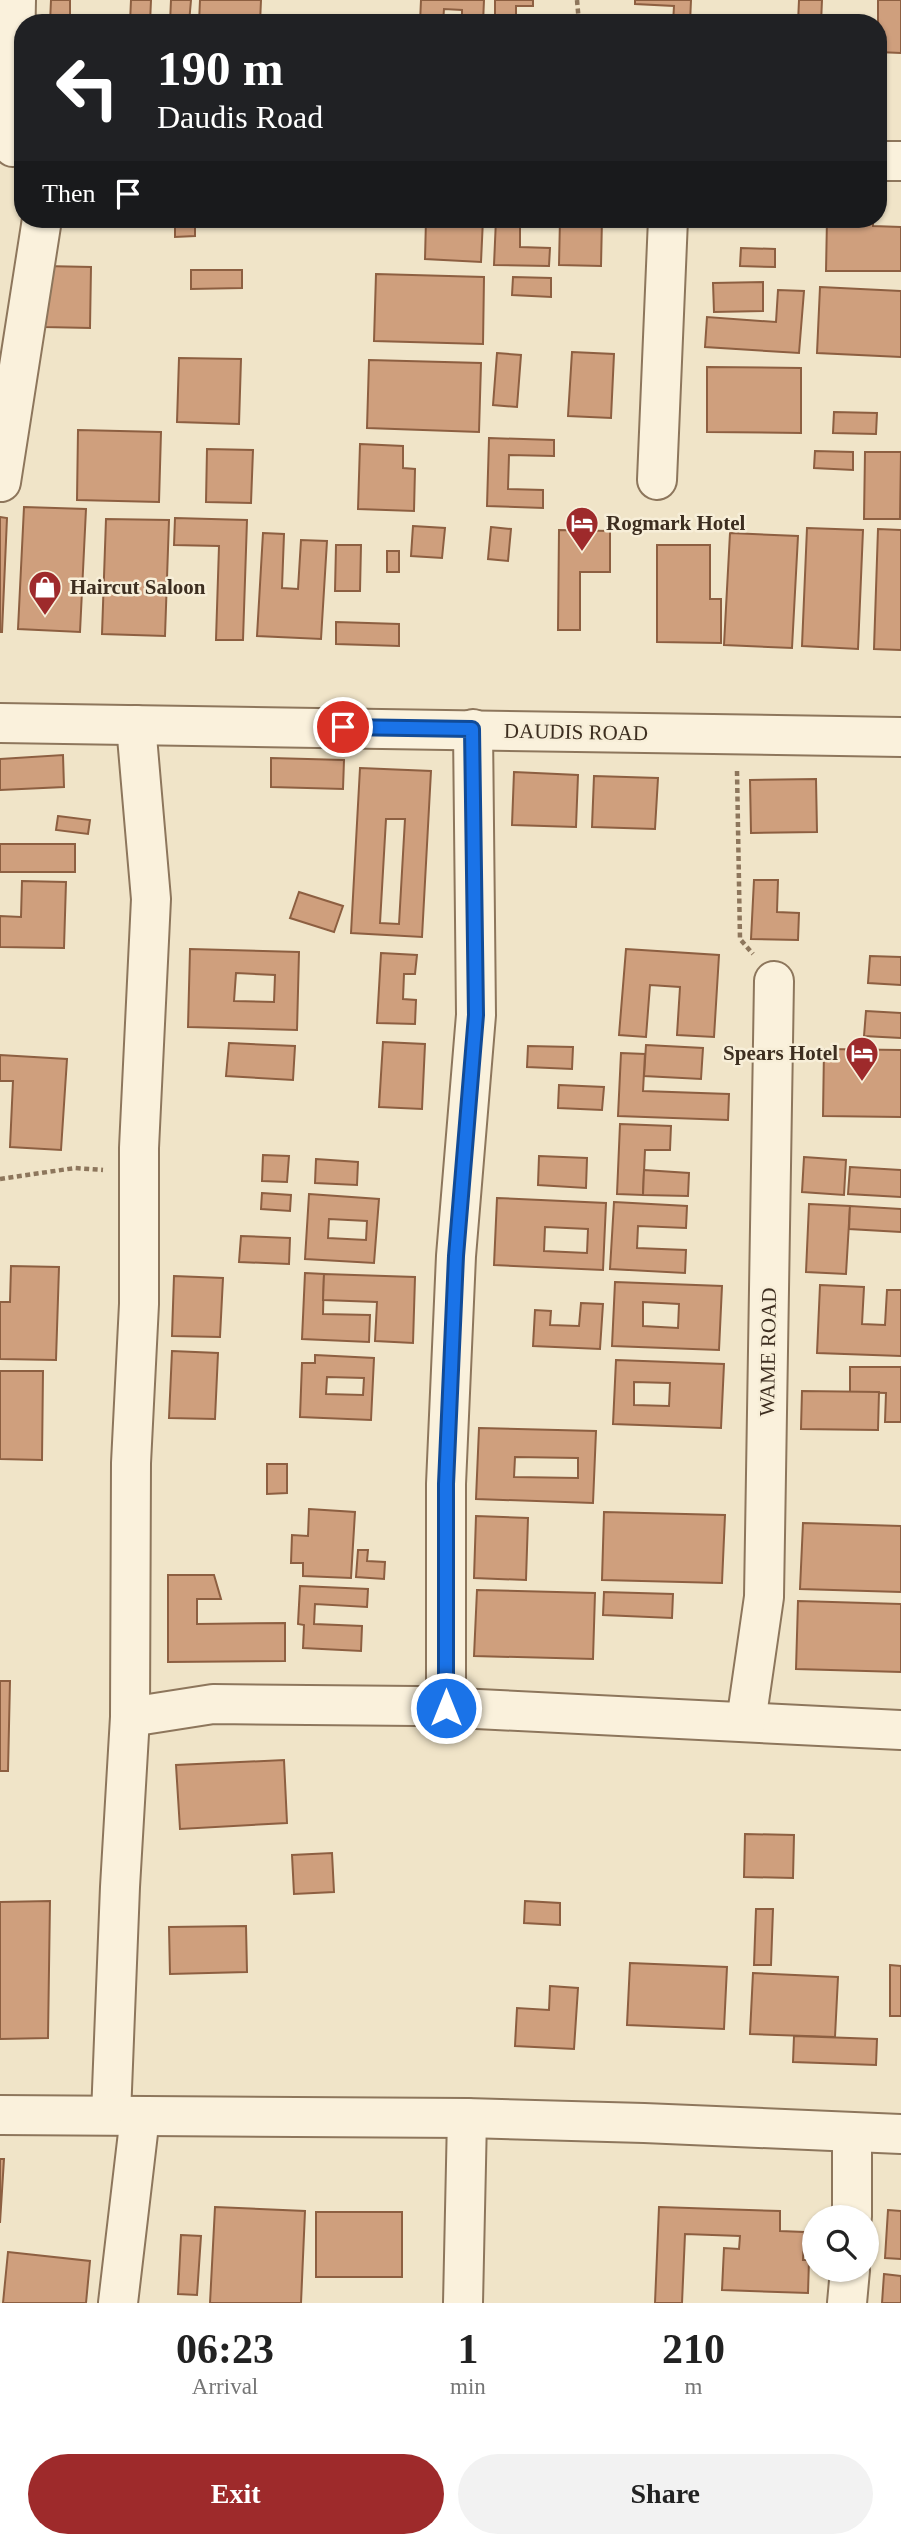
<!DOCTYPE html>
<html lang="en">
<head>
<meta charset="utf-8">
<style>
	body { margin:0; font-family:"Times New Roman",serif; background:#f2f2f2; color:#222; height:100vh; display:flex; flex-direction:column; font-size:26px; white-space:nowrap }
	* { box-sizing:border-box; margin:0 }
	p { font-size:23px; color:#767676 }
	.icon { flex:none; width:38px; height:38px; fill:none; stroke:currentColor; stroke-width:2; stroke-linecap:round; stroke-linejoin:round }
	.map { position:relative; height:2303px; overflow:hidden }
	.details { display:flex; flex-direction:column; background:#fff; flex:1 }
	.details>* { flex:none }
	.hud { position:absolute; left:14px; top:14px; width:873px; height:214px; border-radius:28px; box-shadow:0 2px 5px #0004; background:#202124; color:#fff; overflow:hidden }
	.tools { position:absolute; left:802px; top:2205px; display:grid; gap:14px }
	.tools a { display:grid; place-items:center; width:77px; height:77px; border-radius:50%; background:#fff; box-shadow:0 2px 5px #0004; font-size:35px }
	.pin { position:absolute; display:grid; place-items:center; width:60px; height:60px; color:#fff; margin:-30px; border:4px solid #fff; border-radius:50%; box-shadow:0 2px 7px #0007 }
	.me { position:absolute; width:77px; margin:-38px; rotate:0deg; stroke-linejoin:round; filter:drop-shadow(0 0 5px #0008) }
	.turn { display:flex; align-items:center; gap:24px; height:147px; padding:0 28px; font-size:32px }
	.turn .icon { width:91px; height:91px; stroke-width:2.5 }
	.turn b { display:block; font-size:49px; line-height:60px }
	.then { display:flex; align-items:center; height:66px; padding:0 28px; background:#0003; gap:14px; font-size:26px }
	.eta { display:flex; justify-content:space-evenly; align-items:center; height:119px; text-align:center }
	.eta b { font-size:42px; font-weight:800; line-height:49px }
	.action { display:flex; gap:14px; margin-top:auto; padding:14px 28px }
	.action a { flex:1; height:80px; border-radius:42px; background:#9e2a2b; color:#fff; font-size:28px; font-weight:800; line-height:80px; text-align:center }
	.action a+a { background:#f2f2f2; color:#222 }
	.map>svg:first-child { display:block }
	.building { fill:#cf9f7d; stroke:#8d5f41; stroke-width:2; fill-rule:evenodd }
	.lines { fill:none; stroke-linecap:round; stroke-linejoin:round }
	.minor-casing { stroke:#8d765c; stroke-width:42 }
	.path { stroke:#8d765c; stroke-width:4.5; stroke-dasharray:5 3.5; stroke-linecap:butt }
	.minor { stroke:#faf1dc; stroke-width:38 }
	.route-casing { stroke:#114b97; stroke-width:18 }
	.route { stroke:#1a73e8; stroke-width:12 }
	.labels { text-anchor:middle; stroke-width:5; stroke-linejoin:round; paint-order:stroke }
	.poi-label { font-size:21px; font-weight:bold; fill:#3d2e20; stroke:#f7eed8; text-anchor:start }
	.street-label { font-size:21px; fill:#3d2e20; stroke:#f7eed8 }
</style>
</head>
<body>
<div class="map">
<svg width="901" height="2303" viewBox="0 0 901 2303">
	<rect width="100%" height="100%" fill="#f0e4c8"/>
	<g class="building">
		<polygon points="51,0 70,0 70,23 50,23"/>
		<polygon points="131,0 151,0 150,23 130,23"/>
		<polygon points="171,0 191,0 189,23 170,23"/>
		<polygon points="200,0 261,0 260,23 199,23"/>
		<polygon points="421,0 484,0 483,23 462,23 462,10 444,9 443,23 420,23"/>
		<polygon points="495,0 533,0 533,6 516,6 516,23 495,23"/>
		<polygon points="635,0 691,0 690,23 673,23 674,6 635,4"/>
		<polygon points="799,0 822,0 821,23 798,23"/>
		<polygon points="878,0 901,0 901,53 878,52"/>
		<polygon points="175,219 195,219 195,236 175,237"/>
		<polygon points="426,219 483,219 481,262 425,259"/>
		<polygon points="496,219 520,219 520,247 550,248 549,266 494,265"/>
		<polygon points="560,219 602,219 601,266 559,265"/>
		<polygon points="827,219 873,219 873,226 901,227 901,271 826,271"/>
		<polygon points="741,248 775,249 775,267 740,266"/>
		<polygon points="44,266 91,267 90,328 44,327"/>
		<polygon points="191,270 242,270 242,288 191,289"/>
		<polygon points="376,274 484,277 483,344 374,341"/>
		<polygon points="513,277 551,278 551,297 512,295"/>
		<polygon points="763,282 763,311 714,312 713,283"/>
		<polygon points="820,287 901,291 901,357 817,353"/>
		<polygon points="778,290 804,291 799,353 705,347 707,317 776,322"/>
		<polygon points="572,352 614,354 611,418 568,416"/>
		<polygon points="497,353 521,355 517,407 493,405"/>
		<polygon points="179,358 241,359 239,424 177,422"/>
		<polygon points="369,360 481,363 479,432 367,428"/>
		<polygon points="707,367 801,368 801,433 707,432"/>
		<polygon points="834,412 877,413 876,434 833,433"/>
		<polygon points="78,430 161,432 159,502 77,500"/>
		<polygon points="489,438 554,440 554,456 509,455 508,489 543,490 543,508 487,506"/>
		<polygon points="360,444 403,446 403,468 415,469 414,511 358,509"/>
		<polygon points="207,449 253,450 251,503 206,502"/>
		<polygon points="815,451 853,452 853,470 814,468"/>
		<polygon points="865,452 901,452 900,519 864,519"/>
		<polygon points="24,507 86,509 80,632 18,629"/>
		<polygon points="0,517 7,518 2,632 0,632"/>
		<polygon points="175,518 247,520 243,640 216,640 219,546 174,545"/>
		<polygon points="106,519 169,520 165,636 102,634"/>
		<polygon points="413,526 445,528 442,558 411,556"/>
		<polygon points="491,527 511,529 508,561 488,559"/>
		<polygon points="807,528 863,530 858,649 802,646"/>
		<polygon points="878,529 901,530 901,650 874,649"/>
		<polygon points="559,530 610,531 610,572 580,572 580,630 558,630"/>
		<polygon points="263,533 284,534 282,588 298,589 301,540 327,541 321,639 257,636"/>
		<polygon points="730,533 798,536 792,648 724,645"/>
		<polygon points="336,545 361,545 360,591 335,591"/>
		<polygon points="657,545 710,545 710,599 721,599 721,643 657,642"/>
		<rect x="387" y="551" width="12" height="21"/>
		<polygon points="336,622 399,624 399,646 336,644"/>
		<polygon points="63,755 64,787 0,790 0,759"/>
		<polygon points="271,758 344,760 343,789 271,787"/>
		<path d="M 360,768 L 431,771 L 422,937 L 351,933 ZM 386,819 L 405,819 L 399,924 L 380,923 Z"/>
		<polygon points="514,772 578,775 576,827 512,825"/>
		<polygon points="594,776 658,778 655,829 592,827"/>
		<polygon points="816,779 817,832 751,833 750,780"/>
		<polygon points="58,816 90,820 88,834 56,830"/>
		<rect x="0" y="844" width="75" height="28"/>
		<polygon points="754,880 778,880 777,912 799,913 798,940 751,939"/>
		<polygon points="22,881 66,882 64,948 0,947 0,916 21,917"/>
		<polygon points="299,892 343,906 334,932 290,918"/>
		<path d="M 190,949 L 299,952 L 297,1030 L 188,1027 ZM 236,973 L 275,975 L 274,1002 L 234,1001 Z"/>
		<polygon points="626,949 719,955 714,1037 677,1035 680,987 650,985 646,1037 619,1035"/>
		<polygon points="381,953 417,955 415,974 404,974 403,999 416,1000 415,1024 377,1023"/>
		<polygon points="870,956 901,957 901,985 868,983"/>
		<polygon points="866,1011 901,1013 901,1038 864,1036"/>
		<polygon points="383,1042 425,1044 422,1109 379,1107"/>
		<polygon points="229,1043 295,1046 293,1080 226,1076"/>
		<polygon points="646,1045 703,1048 701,1079 644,1076"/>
		<polygon points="528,1046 573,1047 572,1069 527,1067"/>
		<polygon points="824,1049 901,1050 901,1117 823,1116"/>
		<polygon points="621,1053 645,1054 643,1091 729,1094 728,1120 618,1116"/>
		<polygon points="0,1055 67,1059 61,1150 10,1147 13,1081 0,1081"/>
		<polygon points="559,1085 604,1087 602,1110 558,1108"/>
		<polygon points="620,1124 671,1126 670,1150 645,1150 643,1195 617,1194"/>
		<polygon points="263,1155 289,1156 287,1182 262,1181"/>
		<polygon points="539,1156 587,1158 586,1188 538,1185"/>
		<polygon points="804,1157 846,1160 844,1195 802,1192"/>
		<polygon points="316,1159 358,1162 357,1185 315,1183"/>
		<polygon points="850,1167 901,1170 901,1197 848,1194"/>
		<polygon points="644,1170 689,1173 688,1196 643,1195"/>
		<polygon points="262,1193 291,1195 290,1211 261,1209"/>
		<path d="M 309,1194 L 379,1199 L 374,1263 L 305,1259 ZM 329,1219 L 367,1221 L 366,1240 L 328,1238 Z"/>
		<path d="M 497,1198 L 606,1203 L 603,1270 L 494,1265 ZM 545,1227 L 588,1229 L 587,1253 L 544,1251 Z"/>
		<polygon points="614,1202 687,1206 686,1228 638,1226 637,1248 686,1250 685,1273 610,1269"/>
		<polygon points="809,1204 850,1206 846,1274 806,1272"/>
		<polygon points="850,1206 901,1209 901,1232 849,1229"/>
		<polygon points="241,1236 290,1238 289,1264 239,1262"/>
		<polygon points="11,1266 59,1267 56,1360 0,1359 0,1302 10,1302"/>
		<polygon points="305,1273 324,1274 323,1314 370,1315 369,1342 302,1339"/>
		<polygon points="324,1274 415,1277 413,1343 375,1341 377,1302 323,1300"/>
		<polygon points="174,1276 223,1278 220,1337 172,1336"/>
		<path d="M 615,1282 L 722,1286 L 719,1350 L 612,1346 ZM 643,1302 L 679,1304 L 678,1328 L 643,1326 Z"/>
		<polygon points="820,1285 864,1287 862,1324 885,1325 887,1290 901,1290 901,1356 817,1353"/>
		<polygon points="581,1303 603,1304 600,1349 533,1346 535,1310 551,1311 550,1325 579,1326"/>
		<polygon points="172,1351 218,1353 215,1419 169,1418"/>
		<path d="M 315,1355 L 374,1358 L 371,1420 L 300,1417 L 302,1363 L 315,1363 ZM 327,1377 L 364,1378 L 363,1395 L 326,1394 Z"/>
		<path d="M 616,1360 L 724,1364 L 721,1428 L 613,1424 ZM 634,1382 L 670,1383 L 669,1406 L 634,1405 Z"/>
		<polygon points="850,1367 901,1367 901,1422 885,1422 886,1393 850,1392"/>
		<polygon points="0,1371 43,1371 42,1460 0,1459"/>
		<polygon points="802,1391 879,1392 878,1430 801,1429"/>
		<path d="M 479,1428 L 596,1431 L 593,1503 L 476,1499 ZM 515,1457 L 578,1458 L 578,1478 L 514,1477 Z"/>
		<polygon points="267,1464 287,1464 287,1493 267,1494"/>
		<polygon points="309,1509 355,1512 351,1578 303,1576 303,1563 291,1563 292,1535 308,1536"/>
		<polygon points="604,1512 725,1515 722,1583 602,1580"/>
		<polygon points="476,1516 528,1518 526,1580 474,1578"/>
		<polygon points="803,1523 901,1526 901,1592 800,1589"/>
		<polygon points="358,1550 368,1550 367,1561 385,1562 384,1579 356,1577"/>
		<polygon points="168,1575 214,1575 221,1599 197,1599 197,1624 285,1623 285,1661 168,1662"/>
		<polygon points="300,1586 368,1589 367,1607 315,1604 314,1624 362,1626 361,1651 303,1648 304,1625 298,1624"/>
		<polygon points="477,1590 595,1593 593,1659 474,1656"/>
		<polygon points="604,1592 673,1594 672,1618 603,1615"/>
		<polygon points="798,1601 901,1604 901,1672 796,1669"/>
		<polygon points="0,1681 10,1681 8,1771 0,1771"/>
		<polygon points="284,1760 287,1823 180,1829 176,1765"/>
		<polygon points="745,1834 794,1835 793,1878 744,1877"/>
		<polygon points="332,1853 334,1892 294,1894 292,1855"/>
		<polygon points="50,1901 48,2038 0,2039 0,1902"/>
		<polygon points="525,1901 560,1903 560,1925 524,1923"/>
		<polygon points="756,1909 773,1909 771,1965 754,1965"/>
		<polygon points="246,1926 247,1972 170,1974 169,1927"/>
		<polygon points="630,1963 727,1967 724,2029 627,2025"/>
		<polygon points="890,1965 901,1966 901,2016 890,2016"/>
		<polygon points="753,1973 838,1977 835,2037 750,2034"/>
		<polygon points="550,1986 578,1988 574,2049 515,2046 517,2008 549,2010"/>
		<polygon points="794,2036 877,2039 876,2065 793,2062"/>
		<polygon points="0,2159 4,2159 0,2223"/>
		<polygon points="215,2207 305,2211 301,2303 210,2303"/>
		<polygon points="659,2207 780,2211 780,2231 804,2232 803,2260 809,2260 808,2293 722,2290 724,2248 739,2249 740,2236 685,2234 682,2303 655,2303"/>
		<polygon points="888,2210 901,2211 901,2259 885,2258"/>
		<rect x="316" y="2212" width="86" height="65"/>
		<polygon points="181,2235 201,2236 197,2295 178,2294"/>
		<polygon points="8,2252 90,2261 86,2303 3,2303"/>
		<polygon points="884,2274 901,2276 901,2303 882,2303"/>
	</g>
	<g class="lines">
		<defs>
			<g id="minor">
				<polyline points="13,147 16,0"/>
				<polyline points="878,161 901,161"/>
				<polyline points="657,480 668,219"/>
				<polyline points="1,482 42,219"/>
				<polyline points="0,723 901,737"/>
				<polyline points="446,1708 446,1484 456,1256 476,1015 473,729"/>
				<polyline points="130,1717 213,1704 417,1706 901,1730"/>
				<polyline points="746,1722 764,1597 774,981"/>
				<polyline points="0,2115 467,2118 644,2123 901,2134"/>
				<polyline points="111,2115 120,1887 130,1717 131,1463 139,1304 139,1148 151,899 136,725"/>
				<polyline points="852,2134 852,2217"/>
				<polyline points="118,2303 140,2116"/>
				<polyline points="463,2303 467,2118"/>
				<polyline points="847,2303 850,2270"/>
			</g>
		</defs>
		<use href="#minor" class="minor-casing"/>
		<g class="path">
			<polyline points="577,0 579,23"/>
			<polyline points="737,771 740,939 753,954"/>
			<polyline points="0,1179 75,1168 103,1170"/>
		</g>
		<use href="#minor" class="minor"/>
	</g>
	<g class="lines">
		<defs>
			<polyline id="route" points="343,727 472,729 476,1015 456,1256 446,1484 446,1708"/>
		</defs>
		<use href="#route" class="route-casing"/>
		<use href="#route" class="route"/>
	</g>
	<defs>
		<symbol id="hotel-pin" viewBox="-11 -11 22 30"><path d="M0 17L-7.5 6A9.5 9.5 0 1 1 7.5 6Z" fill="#9e2a2b" stroke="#f7eed8"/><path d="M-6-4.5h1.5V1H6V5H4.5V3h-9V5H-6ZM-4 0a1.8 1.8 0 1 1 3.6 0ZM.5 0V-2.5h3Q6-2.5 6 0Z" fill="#fff"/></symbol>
		<symbol id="shop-pin" viewBox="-11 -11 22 30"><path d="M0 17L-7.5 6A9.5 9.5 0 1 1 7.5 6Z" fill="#9e2a2b" stroke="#f7eed8"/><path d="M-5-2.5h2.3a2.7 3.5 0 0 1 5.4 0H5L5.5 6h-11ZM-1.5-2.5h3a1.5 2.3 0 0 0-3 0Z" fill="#fff"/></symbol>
	</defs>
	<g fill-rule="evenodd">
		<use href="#hotel-pin" x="563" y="504" width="38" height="52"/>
		<use href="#shop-pin" x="26" y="568" width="38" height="52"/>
		<use href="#hotel-pin" x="843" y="1034" width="38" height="52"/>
	</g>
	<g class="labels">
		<g class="poi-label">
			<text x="606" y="530">Rogmark Hotel</text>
			<text x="70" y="594">Haircut Saloon</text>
			<text x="838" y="1060" text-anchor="end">Spears Hotel</text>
		</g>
		<g class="street-label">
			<text transform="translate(576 732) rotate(1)" y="7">DAUDIS ROAD</text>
			<text transform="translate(768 1352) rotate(-89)" y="7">WAME ROAD</text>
		</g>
	</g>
</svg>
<div class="tools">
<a><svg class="icon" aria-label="search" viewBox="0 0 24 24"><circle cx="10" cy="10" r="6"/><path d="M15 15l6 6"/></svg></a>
</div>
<div class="pin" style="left:343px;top:727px;background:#d93025"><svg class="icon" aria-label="arrive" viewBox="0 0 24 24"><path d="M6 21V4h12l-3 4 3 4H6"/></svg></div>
<svg class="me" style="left:446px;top:1708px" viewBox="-20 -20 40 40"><circle r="17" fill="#1a73e8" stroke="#fff" stroke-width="3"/><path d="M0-11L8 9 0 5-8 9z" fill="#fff"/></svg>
<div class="hud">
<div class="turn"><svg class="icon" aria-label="left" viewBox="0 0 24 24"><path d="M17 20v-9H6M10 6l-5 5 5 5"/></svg><div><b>190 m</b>Daudis Road</div></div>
<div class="then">Then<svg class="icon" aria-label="arrive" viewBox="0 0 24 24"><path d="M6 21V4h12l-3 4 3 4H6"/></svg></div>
</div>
</div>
<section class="details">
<div class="eta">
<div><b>06:23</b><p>Arrival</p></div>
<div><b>1</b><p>min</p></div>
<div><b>210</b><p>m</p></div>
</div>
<div class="action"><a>Exit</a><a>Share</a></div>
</section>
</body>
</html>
